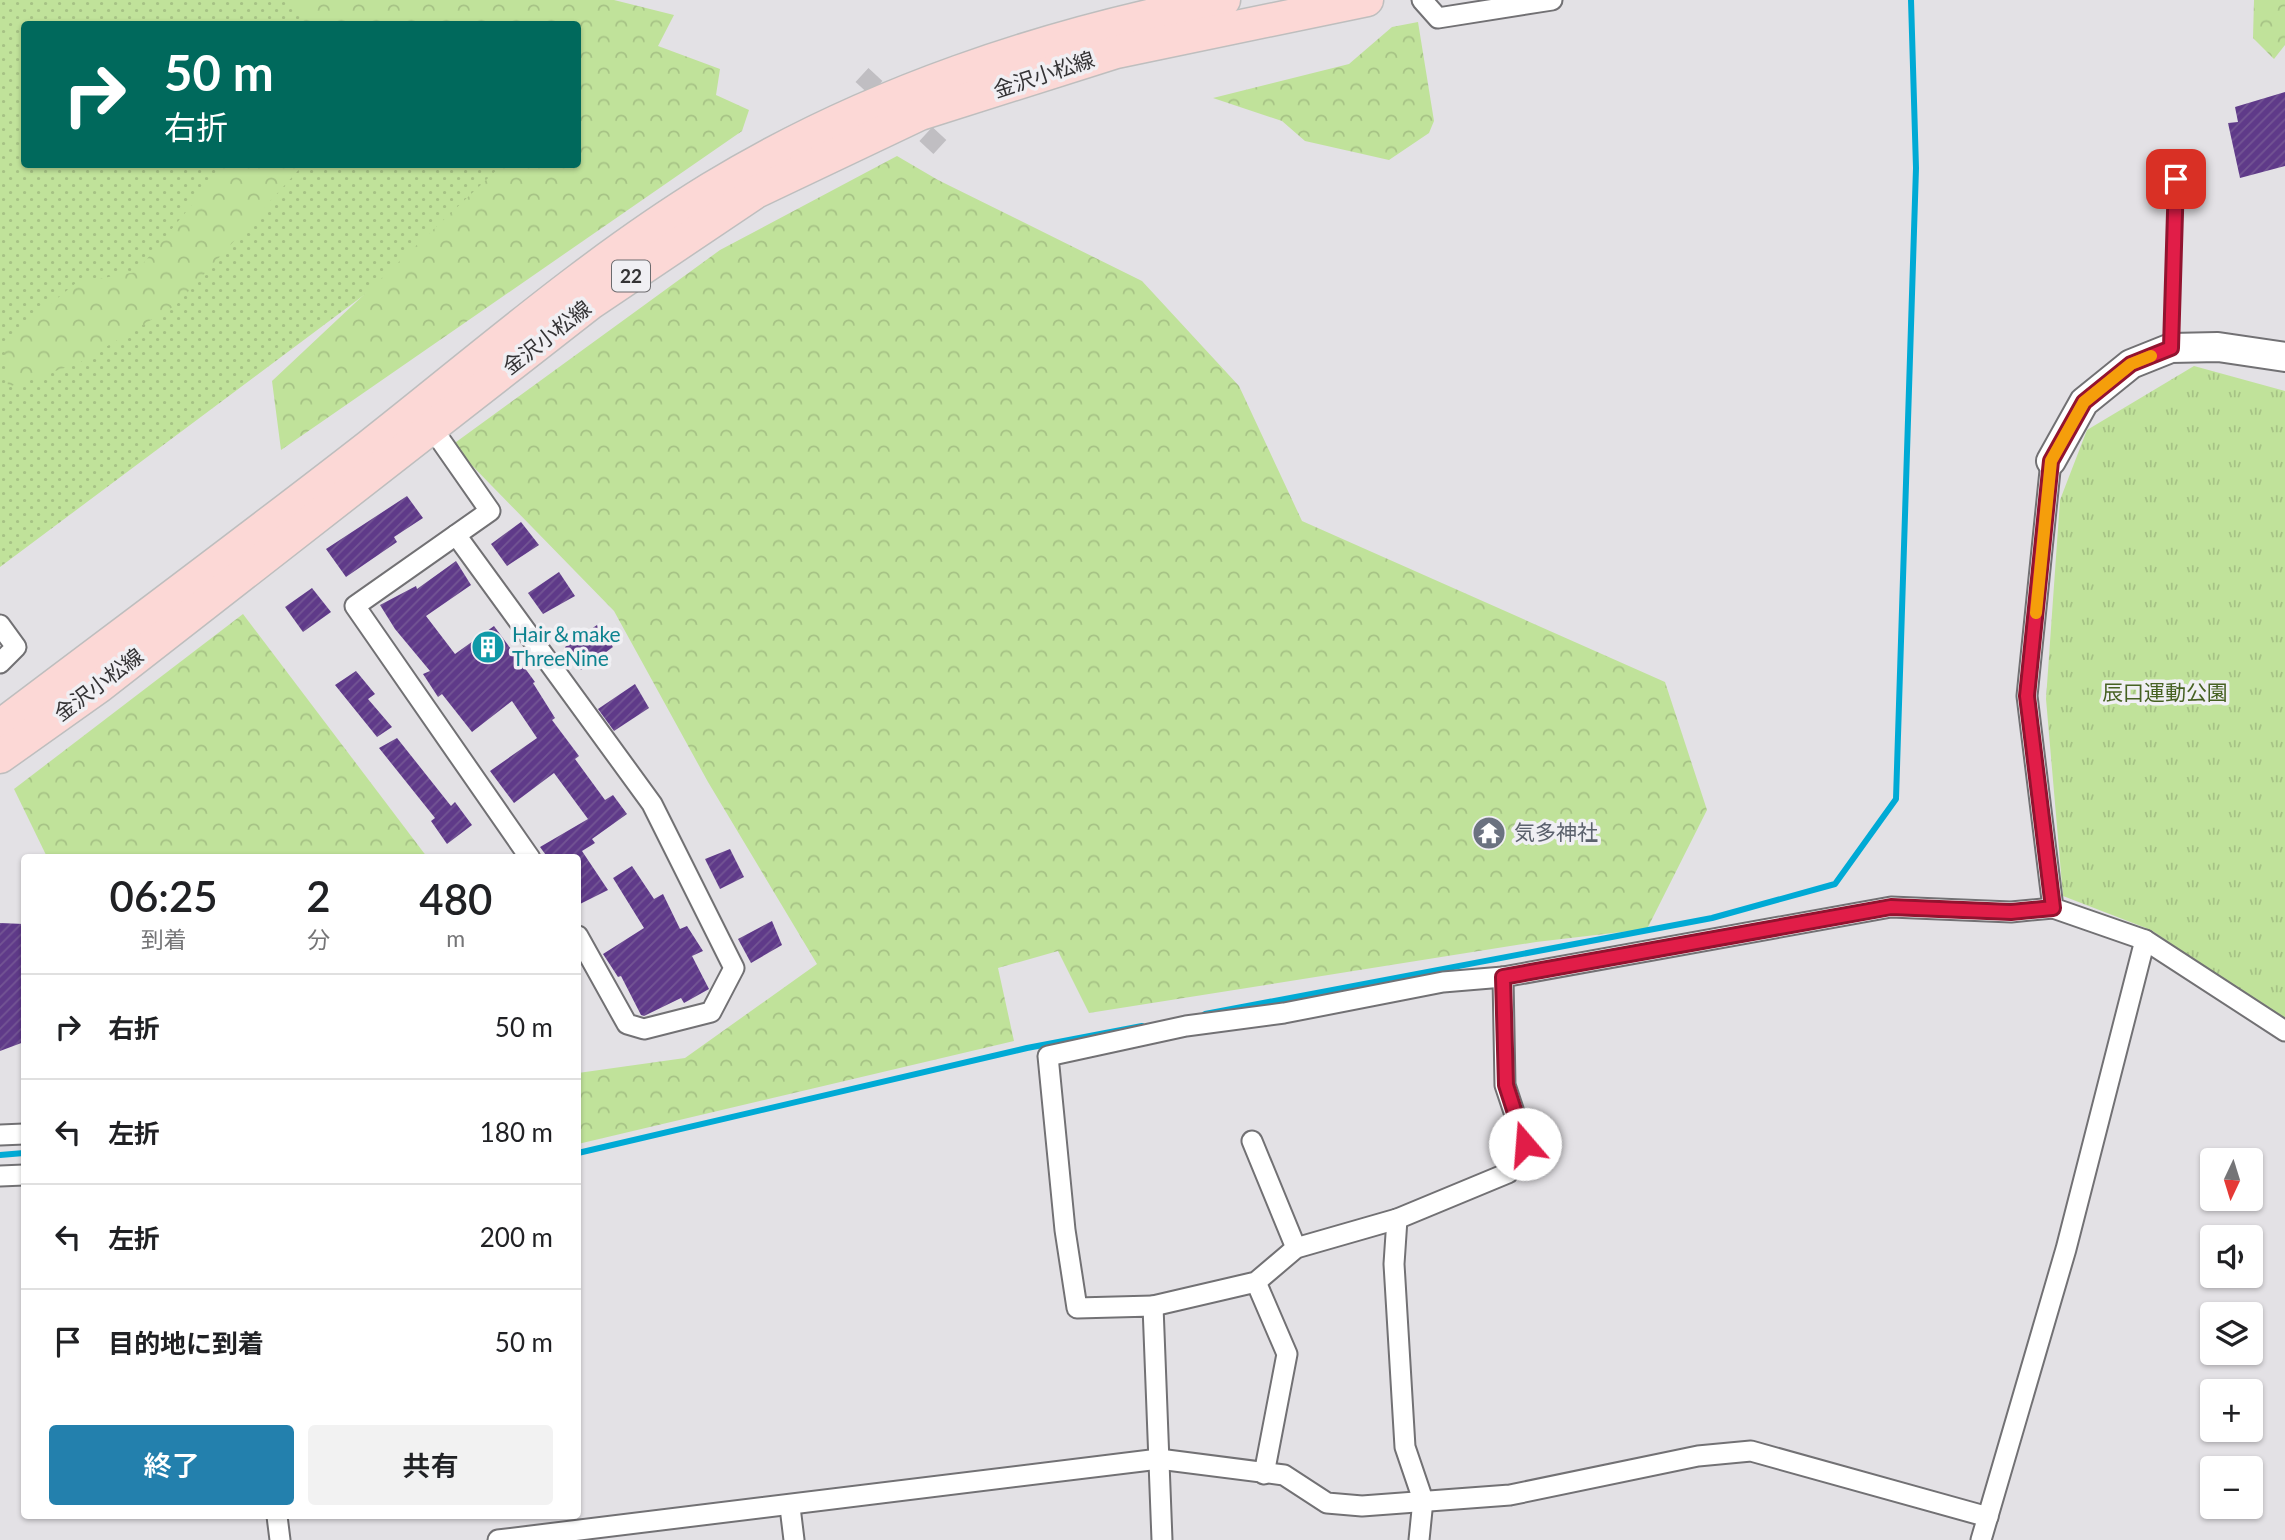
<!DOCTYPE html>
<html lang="ja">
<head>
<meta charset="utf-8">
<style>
	body { margin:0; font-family:Lato,"Noto Sans JP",sans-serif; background:#f2f2f2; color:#202124; height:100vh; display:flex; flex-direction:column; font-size:26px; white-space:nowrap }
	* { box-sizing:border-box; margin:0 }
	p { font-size:23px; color:#757577 }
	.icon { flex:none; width:38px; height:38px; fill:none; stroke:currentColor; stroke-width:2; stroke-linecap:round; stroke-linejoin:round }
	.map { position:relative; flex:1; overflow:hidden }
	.sheet { position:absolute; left:21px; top:854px; width:560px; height:665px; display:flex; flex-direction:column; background:#fff; border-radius:7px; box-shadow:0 2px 5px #0004 }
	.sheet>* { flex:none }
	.banner { position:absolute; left:21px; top:21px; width:560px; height:147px; border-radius:7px; box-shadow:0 2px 5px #0004; background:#00695c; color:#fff; overflow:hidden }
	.needle { width:46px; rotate:184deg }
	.fabs { position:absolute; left:2200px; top:1148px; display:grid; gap:14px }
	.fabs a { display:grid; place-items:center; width:63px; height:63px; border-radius:7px; background:#fff; box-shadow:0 2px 5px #0004; font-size:35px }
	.pin { position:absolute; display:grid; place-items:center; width:60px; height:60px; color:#fff; margin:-30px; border-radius:14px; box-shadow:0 4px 10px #0006 }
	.me { position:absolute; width:77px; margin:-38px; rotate:342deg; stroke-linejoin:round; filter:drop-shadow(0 0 5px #0008) }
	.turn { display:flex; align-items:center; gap:24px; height:147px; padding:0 28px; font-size:32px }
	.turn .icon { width:91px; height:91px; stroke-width:2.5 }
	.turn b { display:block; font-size:49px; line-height:60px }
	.eta { display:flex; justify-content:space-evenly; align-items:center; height:119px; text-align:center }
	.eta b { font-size:42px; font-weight:600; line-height:49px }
	.button { display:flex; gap:14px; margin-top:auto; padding:14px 28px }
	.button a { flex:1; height:80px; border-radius:7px; background:#2380ad; color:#fff; font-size:28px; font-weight:600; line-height:80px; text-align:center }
	.button a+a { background:#f2f2f2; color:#202124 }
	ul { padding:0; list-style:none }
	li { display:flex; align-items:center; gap:21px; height:105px; padding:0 28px; border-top:2px solid #e0e0e0 }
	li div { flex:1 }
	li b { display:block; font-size:26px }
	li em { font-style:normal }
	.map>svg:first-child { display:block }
	.grass { fill:url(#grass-dots) }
	.forest { fill:url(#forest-crowns) }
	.park { fill:url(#park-tufts) }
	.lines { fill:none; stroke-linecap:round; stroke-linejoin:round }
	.stream { stroke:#00aad5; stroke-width:6 }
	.building { fill:url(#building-hatch) }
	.street-tunnel { stroke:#c0bec2; stroke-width:19; stroke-dasharray:19 10; stroke-linecap:butt }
	.lane-casing { stroke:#727174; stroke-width:13 }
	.street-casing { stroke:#727174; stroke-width:23 }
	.secondary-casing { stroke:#727174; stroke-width:32 }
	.primary-casing { stroke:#bebebe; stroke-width:35 }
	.lane { stroke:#fff; stroke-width:10 }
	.street { stroke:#fff; stroke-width:19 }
	.secondary { stroke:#fff; stroke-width:28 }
	.primary { stroke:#fcd8d6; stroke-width:32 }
	.route-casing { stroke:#92132f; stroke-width:18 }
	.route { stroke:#e11d48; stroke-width:12 }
	.slow { stroke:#f59e0b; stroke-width:12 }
	.labels { text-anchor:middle; stroke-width:7; stroke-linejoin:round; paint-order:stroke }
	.shield { fill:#f0eff3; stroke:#6c6b6e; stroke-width:2 }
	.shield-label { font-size:19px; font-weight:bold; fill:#343335 }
	.street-label { font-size:21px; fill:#343335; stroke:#f0eff3 }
	.culture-label { font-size:21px; fill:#0d838f; stroke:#f0eff3; text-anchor:start }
	.park-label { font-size:21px; fill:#466122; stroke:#f0eff3 }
	.worship-label { font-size:21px; fill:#5b616d; stroke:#f0eff3; text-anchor:start }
</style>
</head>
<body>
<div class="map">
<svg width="2285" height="1540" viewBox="0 0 2285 1540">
	<defs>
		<pattern id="grass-dots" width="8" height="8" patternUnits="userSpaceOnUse" patternTransform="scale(1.75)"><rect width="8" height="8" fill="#c0e29a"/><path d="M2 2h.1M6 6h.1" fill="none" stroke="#a6c285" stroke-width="1.8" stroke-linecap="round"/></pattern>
		<pattern id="forest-crowns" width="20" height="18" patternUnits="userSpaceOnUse" patternTransform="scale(1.75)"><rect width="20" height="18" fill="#c0e29a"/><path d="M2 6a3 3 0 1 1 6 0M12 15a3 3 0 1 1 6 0" fill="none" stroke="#a6c285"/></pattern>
		<pattern id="park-tufts" width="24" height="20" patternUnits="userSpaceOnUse" patternTransform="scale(1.75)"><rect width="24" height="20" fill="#c0e29a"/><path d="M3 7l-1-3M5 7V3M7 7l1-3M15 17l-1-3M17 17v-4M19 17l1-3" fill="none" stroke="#a6c285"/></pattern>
		<pattern id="building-hatch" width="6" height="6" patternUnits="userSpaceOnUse" patternTransform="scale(1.75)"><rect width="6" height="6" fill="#5f3a89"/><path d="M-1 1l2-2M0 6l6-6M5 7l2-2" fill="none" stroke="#735594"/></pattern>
	</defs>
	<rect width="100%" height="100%" fill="#e3e1e5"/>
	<polygon class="grass" points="0,0 440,0 428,24 24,24 24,164 538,165 0,567"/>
	<g class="forest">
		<polygon points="290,0 614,0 674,15 658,46 720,69 716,95 749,110 742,131 281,450 272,381 502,165 578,164 578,24 306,24"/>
		<polygon points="2254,0 2285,0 2285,45 2274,59 2253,38"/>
		<polygon points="1418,22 1434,121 1429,133 1389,160 1305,141 1282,121 1213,98 1349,64 1392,27"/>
		<polygon points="897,156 938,180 1142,281 1239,386 1302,521 1665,682 1707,810 1647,929 1536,942 1089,1013 1058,951 998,968 1014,1041 578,1144 578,1073 685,1058 817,964 708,782 614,611 452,445 720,250"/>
		<polygon points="225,165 303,165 176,305 79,363 8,387 4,342 76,283 136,272"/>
		<polygon points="243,614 427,857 47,857 14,789"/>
	</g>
	<polygon class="park" points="2194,366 2285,391 2285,1021 2151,930 2063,896 2046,699 2060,500 2087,430"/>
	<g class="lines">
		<g class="stream">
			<polyline points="1205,1014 1712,918 1835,884 1896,799 1916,168 1911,0"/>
			<polyline points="578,1153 1027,1048 1142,1026"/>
			<polyline points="0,1155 24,1153"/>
		</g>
	</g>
	<g class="building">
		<polygon points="2285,92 2285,166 2240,178 2228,123 2238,122 2235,107"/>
		<polygon points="407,496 423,518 394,537 397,542 346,577 326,549"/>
		<polygon points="521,522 539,545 507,566 491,544"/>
		<polygon points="456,561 471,585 426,616 455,654 494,626 535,682 533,683 555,718 552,720 579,756 575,759 605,800 613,795 627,814 592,839 595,843 582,851 608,890 578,905 578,858 548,858 540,847 588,819 554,773 514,803 490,771 537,738 512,701 472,732 442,694 438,697 423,674 430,671 395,629 380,605 416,586 417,589"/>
		<polygon points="559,572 575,596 543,614 528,593"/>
		<polygon points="312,588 331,612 303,632 285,607"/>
		<polygon points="597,625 613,647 581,670 565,647"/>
		<polygon points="356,671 375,694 368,699 392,727 377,737 335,685"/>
		<polygon points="635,684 649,708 614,731 598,709"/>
		<polygon points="397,738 451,806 455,802 472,825 447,844 431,821 435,818 379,748"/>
		<polygon points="730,849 744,877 720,889 705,859"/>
		<polygon points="632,866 654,899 663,894 680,929 687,926 703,951 692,956 709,989 684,1003 681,998 644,1016 641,1015 621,976 618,977 603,954 644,928 613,878"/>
		<polygon points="772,921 782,945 751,963 738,939"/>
		<polygon points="0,923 24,924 24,1042 0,1051"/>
	</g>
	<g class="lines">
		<polyline class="street-tunnel" points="862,75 941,148"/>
		<defs>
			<polyline id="lane" points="2171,347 2176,179"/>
			<g id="street">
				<polyline points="1422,0 1438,18 1552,0"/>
				<polyline points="432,428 490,511 355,606 530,858"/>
				<polyline points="2051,461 2027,696 2053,908 2145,940 2285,1031"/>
				<polyline points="456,535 652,804 734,968 711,1012 644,1029 627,1024 578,936"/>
				<polyline points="0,625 16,647 0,663"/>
				<polyline points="0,1135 24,1134"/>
				<polyline points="1252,1141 1296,1248"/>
				<polyline points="0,1176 24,1175"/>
				<polyline points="1256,1282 1287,1354 1264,1474"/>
				<polyline points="1153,1306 1256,1282 1296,1248 1397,1219"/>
				<polyline points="790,1507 794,1540"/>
				<polyline points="277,1516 280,1540"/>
				<polyline points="498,1540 1159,1459 1284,1475 1327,1503 1362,1506 1510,1495 1698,1456 1751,1451 1988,1517"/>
				<polyline points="1162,1540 1153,1306 1077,1308 1065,1230 1048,1056 1186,1026 1284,1013 1443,982 1503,977 1891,907 2011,912 2053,908"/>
				<polyline points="1419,1540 1423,1500 1405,1447 1394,1264 1397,1219 1508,1173 1525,1145 1505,1085 1503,977"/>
				<polyline points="1981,1540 2066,1249 2145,940"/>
			</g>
			<polyline id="secondary" points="2051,461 2084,402 2131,364 2171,348 2218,347 2285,357"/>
			<g id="primary">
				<path d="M 0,726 C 123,633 247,541 369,446 C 481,358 588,264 710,189 C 865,94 1046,34 1224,0"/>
				<polyline points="0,757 100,686 591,303 756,192 920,114 1116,52 1367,0"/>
			</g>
		</defs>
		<use href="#lane" class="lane-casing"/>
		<use href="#street" class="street-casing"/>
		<use href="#secondary" class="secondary-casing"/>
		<use href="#primary" class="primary-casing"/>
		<use href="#lane" class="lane"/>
		<use href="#street" class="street"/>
		<use href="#secondary" class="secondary"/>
		<use href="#primary" class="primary"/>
	</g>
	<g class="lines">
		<defs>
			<polyline id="route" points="1525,1144 1506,1085 1503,977 1891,907 2011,912 2053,908 2027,696 2051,461 2084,402 2131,364 2171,348 2176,179"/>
		</defs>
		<use href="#route" class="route-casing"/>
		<use href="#route" class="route"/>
		<polyline class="slow" points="2036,613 2051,461 2084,402 2131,364 2151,356"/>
	</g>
	<defs>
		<symbol id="building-disc" viewBox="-11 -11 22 22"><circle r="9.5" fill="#0f9aa8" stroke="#f0eff3"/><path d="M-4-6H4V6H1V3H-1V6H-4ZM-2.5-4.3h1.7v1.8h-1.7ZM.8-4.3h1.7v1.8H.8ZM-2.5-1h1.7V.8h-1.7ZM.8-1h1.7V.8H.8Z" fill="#fff"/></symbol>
		<symbol id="temple-disc" viewBox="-11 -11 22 22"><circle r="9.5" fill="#6b7280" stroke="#f0eff3"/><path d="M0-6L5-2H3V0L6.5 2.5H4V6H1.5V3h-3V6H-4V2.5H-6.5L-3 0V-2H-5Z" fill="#fff"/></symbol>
	</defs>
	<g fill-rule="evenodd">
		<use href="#building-disc" x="469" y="628" width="38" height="38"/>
		<use href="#temple-disc" x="1470" y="814" width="38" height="38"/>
	</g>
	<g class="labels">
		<rect class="shield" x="612" y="260.5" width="38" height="31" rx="5"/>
		<g class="shield-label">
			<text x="631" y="283">22</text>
		</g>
		<g class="street-label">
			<text transform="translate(1044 75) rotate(-18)" y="7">金沢小松線</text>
			<text transform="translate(547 338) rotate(-38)" y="7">金沢小松線</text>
			<text transform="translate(99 685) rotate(-37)" y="7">金沢小松線</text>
		</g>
		<g class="culture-label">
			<text x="512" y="642">Hair＆make<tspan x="512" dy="24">ThreeNine</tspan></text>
		</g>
		<g class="park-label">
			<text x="2165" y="700">辰口運動公園</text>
		</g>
		<g class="worship-label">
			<text x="1514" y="840">気多神社</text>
		</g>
	</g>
</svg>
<div class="fabs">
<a><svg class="needle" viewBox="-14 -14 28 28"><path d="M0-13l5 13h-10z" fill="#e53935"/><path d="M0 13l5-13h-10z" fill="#757577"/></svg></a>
<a><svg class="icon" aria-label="sound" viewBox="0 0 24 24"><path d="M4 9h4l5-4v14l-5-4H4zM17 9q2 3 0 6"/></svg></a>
<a><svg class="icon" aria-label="layers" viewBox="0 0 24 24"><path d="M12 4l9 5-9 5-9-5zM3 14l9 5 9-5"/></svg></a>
<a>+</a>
<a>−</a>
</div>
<div class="pin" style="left:2176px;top:179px;background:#d93025"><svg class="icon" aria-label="arrive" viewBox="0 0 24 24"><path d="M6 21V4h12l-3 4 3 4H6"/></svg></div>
<svg class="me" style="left:1525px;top:1144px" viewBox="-20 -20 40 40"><circle r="19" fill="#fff"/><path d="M0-13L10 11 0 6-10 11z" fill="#e11d48"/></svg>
<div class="banner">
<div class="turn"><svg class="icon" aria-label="right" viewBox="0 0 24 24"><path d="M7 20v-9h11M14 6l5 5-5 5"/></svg><div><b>50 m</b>右折</div></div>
</div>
<section class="sheet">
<div class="eta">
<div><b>06:25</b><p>到着</p></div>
<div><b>2</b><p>分</p></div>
<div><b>480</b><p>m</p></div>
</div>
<ul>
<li><svg class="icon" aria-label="right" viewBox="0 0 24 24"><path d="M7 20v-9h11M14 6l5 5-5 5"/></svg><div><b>右折</b></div><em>50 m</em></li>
<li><svg class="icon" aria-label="left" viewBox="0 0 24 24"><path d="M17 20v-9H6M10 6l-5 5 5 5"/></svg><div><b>左折</b></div><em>180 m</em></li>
<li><svg class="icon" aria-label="left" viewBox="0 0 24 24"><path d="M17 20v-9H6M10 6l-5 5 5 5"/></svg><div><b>左折</b></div><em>200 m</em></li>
<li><svg class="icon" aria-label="arrive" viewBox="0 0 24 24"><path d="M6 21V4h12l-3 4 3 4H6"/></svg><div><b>目的地に到着</b></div><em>50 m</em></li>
</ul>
<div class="button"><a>終了</a><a>共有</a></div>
</section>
</div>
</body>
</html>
